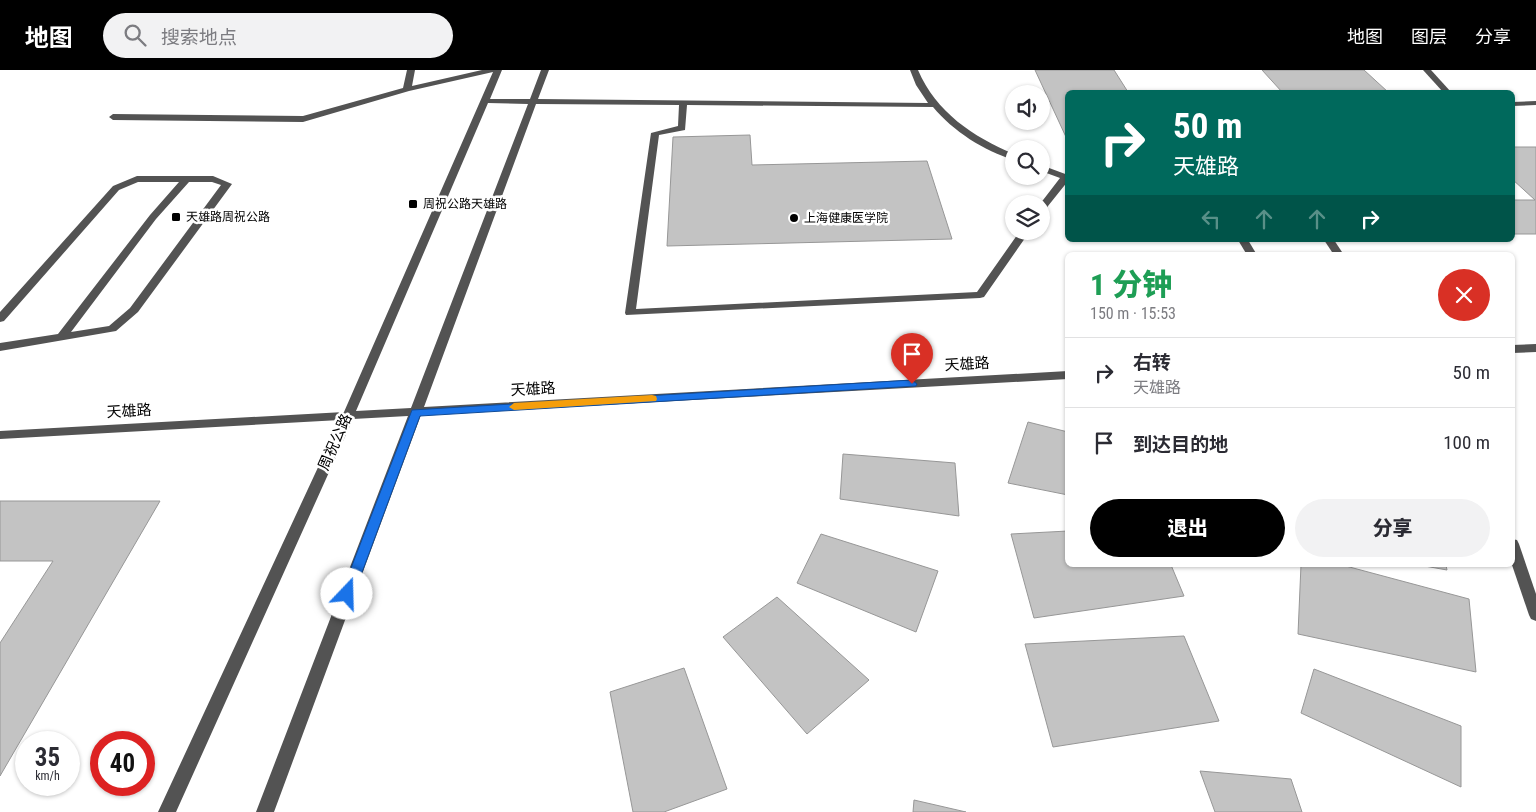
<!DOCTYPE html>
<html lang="zh">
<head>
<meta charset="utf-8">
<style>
	body { margin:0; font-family:"Roboto Condensed","Noto Sans SC",sans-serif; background:#f2f2f3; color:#2b2b33; height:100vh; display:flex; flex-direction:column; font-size:19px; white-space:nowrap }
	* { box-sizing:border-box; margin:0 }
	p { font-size:16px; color:#7c7c81 }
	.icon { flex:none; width:28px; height:28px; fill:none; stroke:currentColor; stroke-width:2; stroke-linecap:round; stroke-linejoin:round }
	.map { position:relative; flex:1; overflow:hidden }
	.panel { position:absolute; left:1065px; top:182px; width:450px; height:315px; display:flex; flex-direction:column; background:#fff; border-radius:8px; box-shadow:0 1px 4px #0004 }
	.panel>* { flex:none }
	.banner { position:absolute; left:1065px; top:20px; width:450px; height:152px; border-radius:8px; box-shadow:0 1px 4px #0004; background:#00695c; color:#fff; overflow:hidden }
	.fabs { position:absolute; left:1005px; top:15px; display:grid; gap:10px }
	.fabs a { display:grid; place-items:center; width:45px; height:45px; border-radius:50%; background:#fff; box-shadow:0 1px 4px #0004; font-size:25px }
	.speed { position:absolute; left:15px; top:661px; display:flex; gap:10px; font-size:25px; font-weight:700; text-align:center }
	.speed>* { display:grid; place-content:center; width:65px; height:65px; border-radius:50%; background:#fff; box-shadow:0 1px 4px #0004; line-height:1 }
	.speed small { font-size:12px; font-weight:400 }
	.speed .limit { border:8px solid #d22; background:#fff; color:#111 }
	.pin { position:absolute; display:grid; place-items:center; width:42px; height:42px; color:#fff; margin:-51px -21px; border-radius:50% 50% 50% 0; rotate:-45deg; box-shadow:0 0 5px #0007 }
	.pin .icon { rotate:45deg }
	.me { position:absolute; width:55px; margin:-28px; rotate:21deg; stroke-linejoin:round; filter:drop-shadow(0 0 4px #0008) }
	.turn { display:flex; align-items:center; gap:18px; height:105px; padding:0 25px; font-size:22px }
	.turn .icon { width:65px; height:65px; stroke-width:2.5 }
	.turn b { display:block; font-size:35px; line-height:42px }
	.lanes { display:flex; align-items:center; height:48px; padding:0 25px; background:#0003; justify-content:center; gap:25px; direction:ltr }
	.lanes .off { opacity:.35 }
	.round { display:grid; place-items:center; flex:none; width:52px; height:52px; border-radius:26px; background:#f2f2f3 }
	.summary { display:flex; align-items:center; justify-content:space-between; height:85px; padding:0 25px }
	h1 { font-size:30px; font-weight:800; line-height:38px; color:#1e9e55 }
	.action { display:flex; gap:10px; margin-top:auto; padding:10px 25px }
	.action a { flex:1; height:58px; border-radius:30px; background:#000; color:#fff; font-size:20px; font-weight:800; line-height:58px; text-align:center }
	.action a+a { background:#f2f2f3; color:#2b2b33 }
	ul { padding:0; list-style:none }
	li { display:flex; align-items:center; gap:15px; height:70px; padding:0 25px; border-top:1px solid #e1e1e2 }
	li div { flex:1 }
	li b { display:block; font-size:19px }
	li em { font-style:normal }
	header { display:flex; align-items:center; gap:30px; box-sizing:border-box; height:70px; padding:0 25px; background:#000; color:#fff }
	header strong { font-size:24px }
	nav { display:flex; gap:28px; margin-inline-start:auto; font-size:18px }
	.search { width:350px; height:45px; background:#f2f2f3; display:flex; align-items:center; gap:12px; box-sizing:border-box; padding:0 18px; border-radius:28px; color:#7c7c81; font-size:19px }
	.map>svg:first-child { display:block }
	.building { fill:#c3c3c3; stroke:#979797 }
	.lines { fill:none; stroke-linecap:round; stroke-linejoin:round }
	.minor { fill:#535353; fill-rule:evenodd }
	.route { fill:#1a73e8; stroke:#114b97 }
	.slow { fill:#f59e0b }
	.poi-dot { fill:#000; stroke:#fff; stroke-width:2 }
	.labels { text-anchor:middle; stroke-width:5; stroke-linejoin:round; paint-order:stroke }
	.far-poi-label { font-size:12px; fill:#000; stroke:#fff; text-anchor:start }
	.street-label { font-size:15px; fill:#000; stroke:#fff }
</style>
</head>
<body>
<header>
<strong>地图</strong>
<div class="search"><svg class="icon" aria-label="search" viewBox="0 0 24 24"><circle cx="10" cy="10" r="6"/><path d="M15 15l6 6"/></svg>搜索地点</div>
<nav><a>地图</a><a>图层</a><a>分享</a></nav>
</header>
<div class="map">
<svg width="1536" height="742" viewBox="0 0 1536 742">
	<rect width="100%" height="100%" fill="#fff"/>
	<g class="building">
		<polygon points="1035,0 1114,0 1128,22 1068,22 1066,67"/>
		<polygon points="1262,0 1364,0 1388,22 1282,22"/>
		<polygon points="750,65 752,95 927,91 952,169 667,176 673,67"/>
		<polygon points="1512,77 1536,77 1536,164 1512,164 1512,130 1535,130 1512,109"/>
		<polygon points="1028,352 1068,362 1068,425 1008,413"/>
		<polygon points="843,384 955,393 959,446 840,429"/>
		<polygon points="0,431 160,431 0,706 0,573 53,491 0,491"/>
		<polygon points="1068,461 1068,495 1171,495 1184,526 1034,548 1011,464"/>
		<polygon points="821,464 938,501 916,562 797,513"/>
		<polygon points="1301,495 1342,495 1469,529 1476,602 1298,564"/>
		<polygon points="1419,495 1446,495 1447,500"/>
		<polygon points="777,527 869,610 807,664 723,567"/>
		<polygon points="1184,566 1219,651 1053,677 1025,574"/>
		<polygon points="684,598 727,719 664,742 633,742 610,622"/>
		<polygon points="1314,599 1461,656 1461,717 1301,643"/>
		<polygon points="1200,701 1291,709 1302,742 1215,742"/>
		<polygon points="914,730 966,742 913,742"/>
	</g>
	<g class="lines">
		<g class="minor">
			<path d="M 407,0 L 415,0 L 412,16 L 482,0 L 502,0 L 490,29 L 530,29 L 541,0 L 549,0 L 538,29 L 928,33 L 916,15 L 910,0 L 918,0 C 936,42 973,67 1014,84 L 1014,90 C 984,81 953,61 933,37 L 687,35 L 685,60 L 659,65 L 636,239 L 977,222 L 1020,161 L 1030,161 L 984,227 L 980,228 L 626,245 L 625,243 L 651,63 L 678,56 L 679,35 L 536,34 L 424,337 L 1068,301 L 1068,309 L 421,345 L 274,742 L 256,742 L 408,346 L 353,349 L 176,742 L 158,742 L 340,350 L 0,369 L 0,361 L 344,342 L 493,2 L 409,21 L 303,52 L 113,50 L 109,47 L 113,44 L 303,46 L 403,18 ZM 488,33 L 528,34 L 411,338 L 356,341 Z"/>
			<polygon points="1423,0 1431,0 1451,22 1443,22"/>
			<polygon points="1536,31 1536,35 1512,36 1512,32"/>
			<polygon points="1041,95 1068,105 1068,111 1044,141 1041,142 1040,134 1060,108 1041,101"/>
			<path d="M 137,106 L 213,106 L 232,114 L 138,242 L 116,261 L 0,281 L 0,273 L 58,264 L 150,145 L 179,112 L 138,112 L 119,120 L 4,251 L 0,252 L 0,242 L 113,116 ZM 189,112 L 212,112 L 221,115 L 130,238 L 109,256 L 71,262 L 156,149 Z"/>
			<polygon points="1238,170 1248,170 1257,185 1247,185"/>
			<polygon points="1324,170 1334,170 1344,185 1334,185"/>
			<polygon points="1536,274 1536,282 1512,283 1512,275"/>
			<polygon points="1512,469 1517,470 1519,474 1536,524 1536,551 1531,549 1529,545 1512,495"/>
		</g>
	</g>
	<polygon class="route" points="912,310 917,314 916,316 420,346 354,524 352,528 347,529 343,528 341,524 412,340"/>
	<polygon class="slow" points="652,325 656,326 657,329 656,331 514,340 509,337 514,333"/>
	<g class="poi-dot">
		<rect x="408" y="129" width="10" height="10" rx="2.5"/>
		<rect x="171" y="142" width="10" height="10" rx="2.5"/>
		<circle cx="794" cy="148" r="5"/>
	</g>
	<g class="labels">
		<g class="far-poi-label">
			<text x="423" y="138">周祝公路天雄路</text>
			<text x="186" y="151">天雄路周祝公路</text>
			<text x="804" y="152">上海健康医学院</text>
		</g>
		<g class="street-label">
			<text transform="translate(967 294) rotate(-3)" y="5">天雄路</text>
			<text transform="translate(533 319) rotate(-3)" y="5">天雄路</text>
			<text transform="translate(129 341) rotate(-3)" y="5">天雄路</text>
			<text transform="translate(335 372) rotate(-66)" y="5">周祝公路</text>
		</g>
	</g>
</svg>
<div class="fabs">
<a><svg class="icon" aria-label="sound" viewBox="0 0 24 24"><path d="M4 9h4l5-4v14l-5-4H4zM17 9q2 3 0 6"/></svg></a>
<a><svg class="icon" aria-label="search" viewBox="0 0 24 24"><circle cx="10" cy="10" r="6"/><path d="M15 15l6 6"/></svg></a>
<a><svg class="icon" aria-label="layers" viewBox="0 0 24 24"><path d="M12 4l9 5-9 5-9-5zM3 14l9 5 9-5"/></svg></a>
</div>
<div class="speed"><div>35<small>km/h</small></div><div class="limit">40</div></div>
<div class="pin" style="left:912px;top:314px;background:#d93025"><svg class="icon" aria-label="arrive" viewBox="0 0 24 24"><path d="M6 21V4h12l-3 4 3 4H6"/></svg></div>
<svg class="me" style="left:347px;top:524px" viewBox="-20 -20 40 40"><circle r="19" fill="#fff"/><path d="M0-13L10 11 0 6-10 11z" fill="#1a73e8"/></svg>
<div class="banner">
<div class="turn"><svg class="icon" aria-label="right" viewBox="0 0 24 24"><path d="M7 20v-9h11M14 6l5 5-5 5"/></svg><div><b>50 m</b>天雄路</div></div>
<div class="lanes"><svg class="icon off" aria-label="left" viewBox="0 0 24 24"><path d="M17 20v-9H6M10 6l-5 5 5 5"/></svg><svg class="icon off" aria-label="ahead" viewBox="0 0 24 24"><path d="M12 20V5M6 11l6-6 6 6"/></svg><svg class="icon off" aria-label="ahead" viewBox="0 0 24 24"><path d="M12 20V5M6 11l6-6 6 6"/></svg><svg class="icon" aria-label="right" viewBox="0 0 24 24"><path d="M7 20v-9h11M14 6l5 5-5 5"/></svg></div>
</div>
<section class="panel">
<div class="summary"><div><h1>1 分钟</h1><p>150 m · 15:53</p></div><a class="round" style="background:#d93025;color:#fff"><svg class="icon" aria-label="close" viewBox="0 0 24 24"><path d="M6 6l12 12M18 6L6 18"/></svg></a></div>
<ul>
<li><svg class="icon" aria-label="right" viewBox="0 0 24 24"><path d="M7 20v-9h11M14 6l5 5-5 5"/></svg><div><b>右转</b><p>天雄路</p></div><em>50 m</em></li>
<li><svg class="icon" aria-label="arrive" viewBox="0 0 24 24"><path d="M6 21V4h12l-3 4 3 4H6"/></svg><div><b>到达目的地</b></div><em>100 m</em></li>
</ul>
<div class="action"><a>退出</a><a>分享</a></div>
</section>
</div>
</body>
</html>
